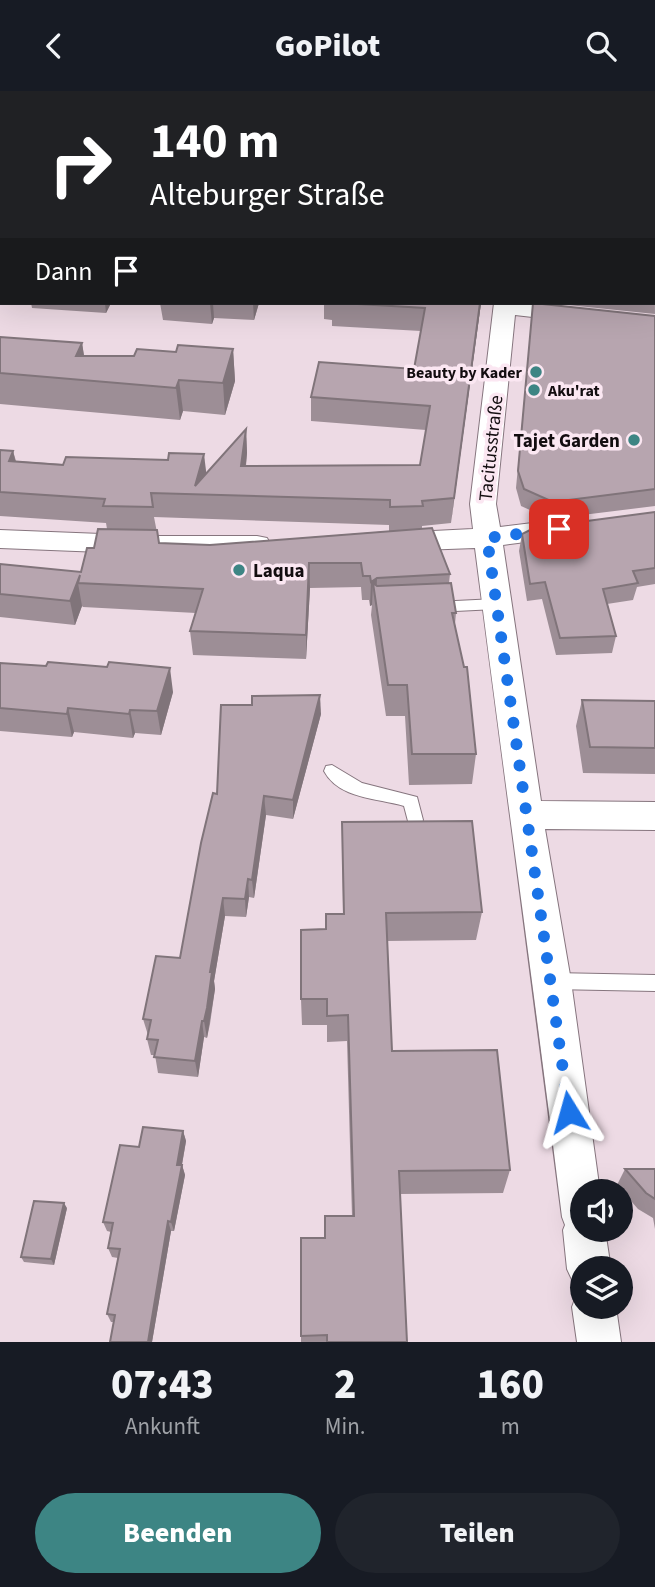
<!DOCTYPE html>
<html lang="de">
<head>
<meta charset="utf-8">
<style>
	body { margin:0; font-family:"Source Sans 3",sans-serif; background:#20242c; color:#f1f3f6; height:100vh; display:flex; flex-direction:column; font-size:26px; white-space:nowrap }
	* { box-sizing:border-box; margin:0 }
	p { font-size:23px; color:#9ea1a6 }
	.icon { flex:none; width:38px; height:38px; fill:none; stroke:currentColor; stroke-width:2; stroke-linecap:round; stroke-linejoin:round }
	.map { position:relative; height:1251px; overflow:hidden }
	.panel { display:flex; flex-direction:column; background:#171b24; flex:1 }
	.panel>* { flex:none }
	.top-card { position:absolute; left:0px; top:0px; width:656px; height:214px; box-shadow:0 7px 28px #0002; background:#202124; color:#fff; overflow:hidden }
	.controls { position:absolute; left:570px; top:1088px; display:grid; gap:14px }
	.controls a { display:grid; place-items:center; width:63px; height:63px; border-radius:50%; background:#171b24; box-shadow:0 7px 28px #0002; font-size:35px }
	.pin { position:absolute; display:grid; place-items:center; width:60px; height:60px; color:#fff; margin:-30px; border-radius:14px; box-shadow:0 4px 10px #0006 }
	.me { position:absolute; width:77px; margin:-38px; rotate:352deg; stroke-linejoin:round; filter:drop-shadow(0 0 5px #0008) }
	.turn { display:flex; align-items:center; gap:24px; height:147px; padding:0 35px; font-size:32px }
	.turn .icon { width:91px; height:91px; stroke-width:2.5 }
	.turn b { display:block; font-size:49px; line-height:60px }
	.then { display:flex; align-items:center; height:66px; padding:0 35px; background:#0003; gap:14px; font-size:26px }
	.eta { display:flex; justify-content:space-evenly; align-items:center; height:119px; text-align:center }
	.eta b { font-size:42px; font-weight:800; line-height:49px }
	.action { display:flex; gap:14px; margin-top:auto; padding:14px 35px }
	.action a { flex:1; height:80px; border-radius:42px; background:#3d8584; color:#fff; font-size:28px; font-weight:800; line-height:80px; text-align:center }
	.action a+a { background:#20242c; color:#f1f3f6 }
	header { display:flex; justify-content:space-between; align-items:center; height:91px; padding:0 35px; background:#171b24; font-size:32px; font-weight:800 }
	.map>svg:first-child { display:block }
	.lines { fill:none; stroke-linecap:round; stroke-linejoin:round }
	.service-casing { stroke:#86757e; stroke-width:2 }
	.minor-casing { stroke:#86757e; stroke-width:2 }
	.service { fill:#fff; fill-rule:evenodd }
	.minor { fill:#fff; fill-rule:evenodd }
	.wall { fill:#9d8e96; fill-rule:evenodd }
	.shaded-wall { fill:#80747a }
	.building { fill:#b7a5af; stroke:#80747a; stroke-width:2 }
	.route { stroke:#1a73e8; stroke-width:12; stroke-dasharray:0 21.6 }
	.poi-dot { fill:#3d8584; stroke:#fbe7f2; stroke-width:2.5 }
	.labels { text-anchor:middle; stroke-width:7; stroke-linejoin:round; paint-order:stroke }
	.far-poi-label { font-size:16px; font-weight:bold; fill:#130d10; stroke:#fbe7f2; text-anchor:end }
	.poi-label { font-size:19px; font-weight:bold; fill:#130d10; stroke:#fbe7f2; text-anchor:end }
	.street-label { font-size:19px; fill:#130d10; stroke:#fbe7f2 }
</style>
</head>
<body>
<header><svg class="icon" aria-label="back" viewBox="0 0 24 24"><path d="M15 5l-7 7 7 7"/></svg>GoPilot<svg class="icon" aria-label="search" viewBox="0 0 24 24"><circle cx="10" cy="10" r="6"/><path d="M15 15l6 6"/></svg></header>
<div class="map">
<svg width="655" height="1251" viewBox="0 0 655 1251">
	<rect width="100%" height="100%" fill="#eddae4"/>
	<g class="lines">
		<defs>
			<g id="service">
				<polygon points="0,182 2,182 0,189"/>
				<polygon points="496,508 503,513 496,518 435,521 428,516 435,511"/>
				<path d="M 332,674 L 362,692 L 417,706 L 423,729 L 421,734 L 415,736 L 409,734 L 404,715 C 377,707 339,708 324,680 L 326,675 Z"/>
				<polygon points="552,882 655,884 655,900 552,898 545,896 543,890 545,884"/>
			</g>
			<g id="minor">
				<polygon points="519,0 537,0 518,2"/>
				<path d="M 494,212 L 527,212 L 655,226 L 655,240 L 515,224 L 496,413 L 500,436 L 565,428 L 575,431 L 579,437 L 575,443 L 565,446 L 503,454 L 541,710 L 655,711 L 655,739 L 545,738 L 571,890 L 600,1101 L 583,1101 L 583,1139 L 605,1139 L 611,1178 L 583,1178 L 583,1197 L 574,1193 L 567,1178 L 563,1139 L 565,1134 L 562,1126 C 535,903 503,680 475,457 L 393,460 L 383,458 L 379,451 L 383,444 L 393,442 L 473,438 L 470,413 Z"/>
				<polygon points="0,439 152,445 257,445 267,447 271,454 267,461 257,463 152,463 0,457"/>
				<polygon points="583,1199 583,1216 616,1216 621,1251 577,1251 572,1216 578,1200"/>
			</g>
		</defs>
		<use href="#service" class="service-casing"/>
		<use href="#minor" class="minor-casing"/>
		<use href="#service" class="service"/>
		<use href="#minor" class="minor"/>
	</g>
	<g class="wall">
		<polygon points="654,79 655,223 549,212 654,212"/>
		<polygon points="31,212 111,212 106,222 32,217"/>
		<polygon points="160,212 259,212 254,229 214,227 212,233 163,229"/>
		<path d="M 324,212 L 481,212 L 451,432 L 422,435 L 422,438 L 450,483 L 449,492 L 456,522 L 455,533 L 476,663 L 472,693 L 409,694 L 405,625 L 386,625 L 371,524 L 372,514 L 370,515 L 369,509 L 362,509 L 361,496 L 310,497 L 306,568 L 193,564 L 190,540 L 196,522 L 83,516 L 82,515 L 75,534 L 0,526 L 0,473 L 81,481 L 94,457 L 107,438 L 106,432 L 0,425 L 0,359 L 13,360 L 16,370 L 206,382 L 246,338 L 247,362 L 246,375 L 420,374 L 426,339 L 311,330 L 311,306 L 414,278 L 421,240 L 332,235 L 332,229 L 324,228 ZM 154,426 L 389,434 L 389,440 L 210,454 L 159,452 Z"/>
		<polygon points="533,212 655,225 655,415 550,428 521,415 516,397"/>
		<polygon points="0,246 82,252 84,265 134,265 233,258 235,290 225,324 183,320 180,329 0,313"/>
		<polygon points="655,421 655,493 637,496 633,509 607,513 616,545 612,562 556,564 542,508 527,510 519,460 522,443"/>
		<polygon points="0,572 173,601 161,644 135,642 133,647 74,641 72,646 0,640"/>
		<polygon points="582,609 655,610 655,683 583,682 576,635"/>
		<polygon points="321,623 293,728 266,724 254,807 249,806 246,826 225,825 214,890 215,898 210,933 207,947 204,946 198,986 158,982 155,964 151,964 147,948 148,944 143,928 180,867 217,703"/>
		<polygon points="342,731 482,821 476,849 387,850 392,960 510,1079 503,1102 400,1103 407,1251 301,1251 301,1245 325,1147 352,1125 347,950 327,951 327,934 302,934 301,908 326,838 343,823"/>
		<polygon points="183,1040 186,1050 182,1074 185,1084 174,1140 171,1140 152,1251 110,1251 114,1231 111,1231 107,1223 118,1167 112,1166 108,1157 111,1141 107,1140 103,1131 139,1056"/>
		<polygon points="625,1078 655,1078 655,1138 653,1127 638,1118 617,1094"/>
		<polygon points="67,1117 54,1174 24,1171 21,1166"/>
	</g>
	<g class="shaded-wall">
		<polygon points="2,115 2,145 0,147 0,117"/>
		<polygon points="105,212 111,212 106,222"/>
		<polygon points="210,212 213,212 214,227 212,233"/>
		<polygon points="253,212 259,212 254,229"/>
		<polygon points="480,212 481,212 451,432 454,407"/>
		<polygon points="82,252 87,284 76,265"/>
		<polygon points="233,258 235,290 225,324 223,292"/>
		<polygon points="179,289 183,320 180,329 176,297"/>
		<polygon points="246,338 247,362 243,400 241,375"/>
		<polygon points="13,360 19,385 9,370"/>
		<polygon points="204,363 207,388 195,395"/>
		<polygon points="309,472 310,497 306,568 306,544"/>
		<polygon points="80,484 78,492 82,515 75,534 70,510"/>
		<polygon points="377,487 376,512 373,492 372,514 370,515 371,491"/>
		<polygon points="170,577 173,601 161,644 157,620"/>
		<polygon points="320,604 321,623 293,728 293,709"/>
		<polygon points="68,617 74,641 72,646 67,623"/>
		<polygon points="130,619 135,642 133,647 129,623"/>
		<polygon points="264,705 266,724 254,807 252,789"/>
		<polygon points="248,788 249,806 246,826 245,808"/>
		<polygon points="223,807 225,825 214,890 215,898 207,947 204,930 210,881"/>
		<polygon points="202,930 204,946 198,986 195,970"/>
		<polygon points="183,1040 186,1050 180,1084 177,1074"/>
		<polygon points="182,1074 185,1084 174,1140 171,1131"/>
		<polygon points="64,1112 67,1117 54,1174 51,1168"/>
		<polygon points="168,1130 171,1140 152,1251 148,1251"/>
	</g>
	<g class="building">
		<polygon points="0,0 479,0 478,2 2,2 2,115 0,117"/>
		<polygon points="606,0 655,0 655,22 654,2 606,2"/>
		<rect x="654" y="79" width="1" height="127"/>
		<polygon points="341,212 480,212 454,407 422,410 423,415 390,416 390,409 151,402 153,416 103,415 105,408 0,401 0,359 13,360 9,370 63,374 66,366 168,369 169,362 204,363 195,395 246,338 241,375 420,374 430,315 311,306 319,271 414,278 425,217"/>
		<polygon points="533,212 655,225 655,398 553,411 524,398 518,380"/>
		<polygon points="0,246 82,252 76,265 134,265 137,258 176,261 178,254 233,258 223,292 179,289 176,297 0,282"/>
		<polygon points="655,421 655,477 633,480 638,492 603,498 616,545 560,547 545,491 530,493 522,443 534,437"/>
		<polygon points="432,437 450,483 377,487 371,491 370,485 363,485 361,472 309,472 306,544 190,540 203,498 78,492 80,484 70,510 0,503 0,473 81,481 87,457 94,457 98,438 157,439 159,452 210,454"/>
		<polygon points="373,492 377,495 451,492 456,522 452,522 464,576 467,576 476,663 412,663 407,594 388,594"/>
		<polygon points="48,571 107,576 109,571 170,577 157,620 130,619 129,623 68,617 67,623 0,617 0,572 46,575"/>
		<polygon points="320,604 293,709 264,705 252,789 248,788 245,808 223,807 210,881 212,881 207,917 204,930 202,930 195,970 154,966 158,949 147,948 151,929 143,928 156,865 180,867 201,752 213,702 217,703 221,614 252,614 252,605"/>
		<polygon points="582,609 655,610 655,657 590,656"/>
		<polygon points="472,730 482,821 386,822 392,960 497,959 510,1079 399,1080 407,1251 327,1251 327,1244 301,1245 301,1147 325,1147 325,1125 354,1125 348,924 327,925 327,908 301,908 301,839 326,838 326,823 344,823 342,731"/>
		<polygon points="143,1036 183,1040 177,1074 182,1074 171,1131 168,1130 148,1251 110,1251 115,1224 107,1223 120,1158 108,1157 113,1132 103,1131 120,1054 139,1056"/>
		<polygon points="625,1078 655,1078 655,1108 646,1102"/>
		<polygon points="34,1110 64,1112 51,1168 21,1166"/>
	</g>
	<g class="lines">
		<polyline class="route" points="559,438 487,447 569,1021"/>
	</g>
	<g class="poi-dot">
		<circle cx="536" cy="281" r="7"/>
		<circle cx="534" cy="299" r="7"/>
		<circle cx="634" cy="349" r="7"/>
		<circle cx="239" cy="479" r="7"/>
	</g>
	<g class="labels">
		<g class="far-poi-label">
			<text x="522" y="287">Beauty by Kader</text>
			<text x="548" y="305" text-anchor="start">Aku'rat</text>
		</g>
		<g class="poi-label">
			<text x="620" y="356">Tajet Garden</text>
			<text x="253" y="486" text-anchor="start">Laqua</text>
		</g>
		<g class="street-label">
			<text transform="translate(490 357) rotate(-84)" y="7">Tacitusstraße</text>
		</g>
	</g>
</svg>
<div class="controls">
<a><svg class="icon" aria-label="sound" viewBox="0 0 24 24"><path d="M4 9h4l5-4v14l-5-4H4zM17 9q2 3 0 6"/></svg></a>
<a><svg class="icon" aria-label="layers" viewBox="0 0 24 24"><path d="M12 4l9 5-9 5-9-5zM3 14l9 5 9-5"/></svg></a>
</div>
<div class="pin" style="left:559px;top:438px;background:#d93025"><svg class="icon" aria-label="arrive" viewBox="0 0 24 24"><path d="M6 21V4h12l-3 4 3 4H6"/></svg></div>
<svg class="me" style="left:569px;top:1021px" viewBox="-20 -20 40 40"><path d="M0-17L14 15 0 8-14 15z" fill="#1a73e8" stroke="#fff" stroke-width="4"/></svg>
<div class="top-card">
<div class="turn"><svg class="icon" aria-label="right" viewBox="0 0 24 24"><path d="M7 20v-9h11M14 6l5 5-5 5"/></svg><div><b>140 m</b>Alteburger Straße</div></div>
<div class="then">Dann<svg class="icon" aria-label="arrive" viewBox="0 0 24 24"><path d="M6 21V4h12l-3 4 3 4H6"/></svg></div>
</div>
</div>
<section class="panel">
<div class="eta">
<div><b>07:43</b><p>Ankunft</p></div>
<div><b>2</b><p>Min.</p></div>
<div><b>160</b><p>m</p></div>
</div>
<div class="action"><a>Beenden</a><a>Teilen</a></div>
</section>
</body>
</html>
